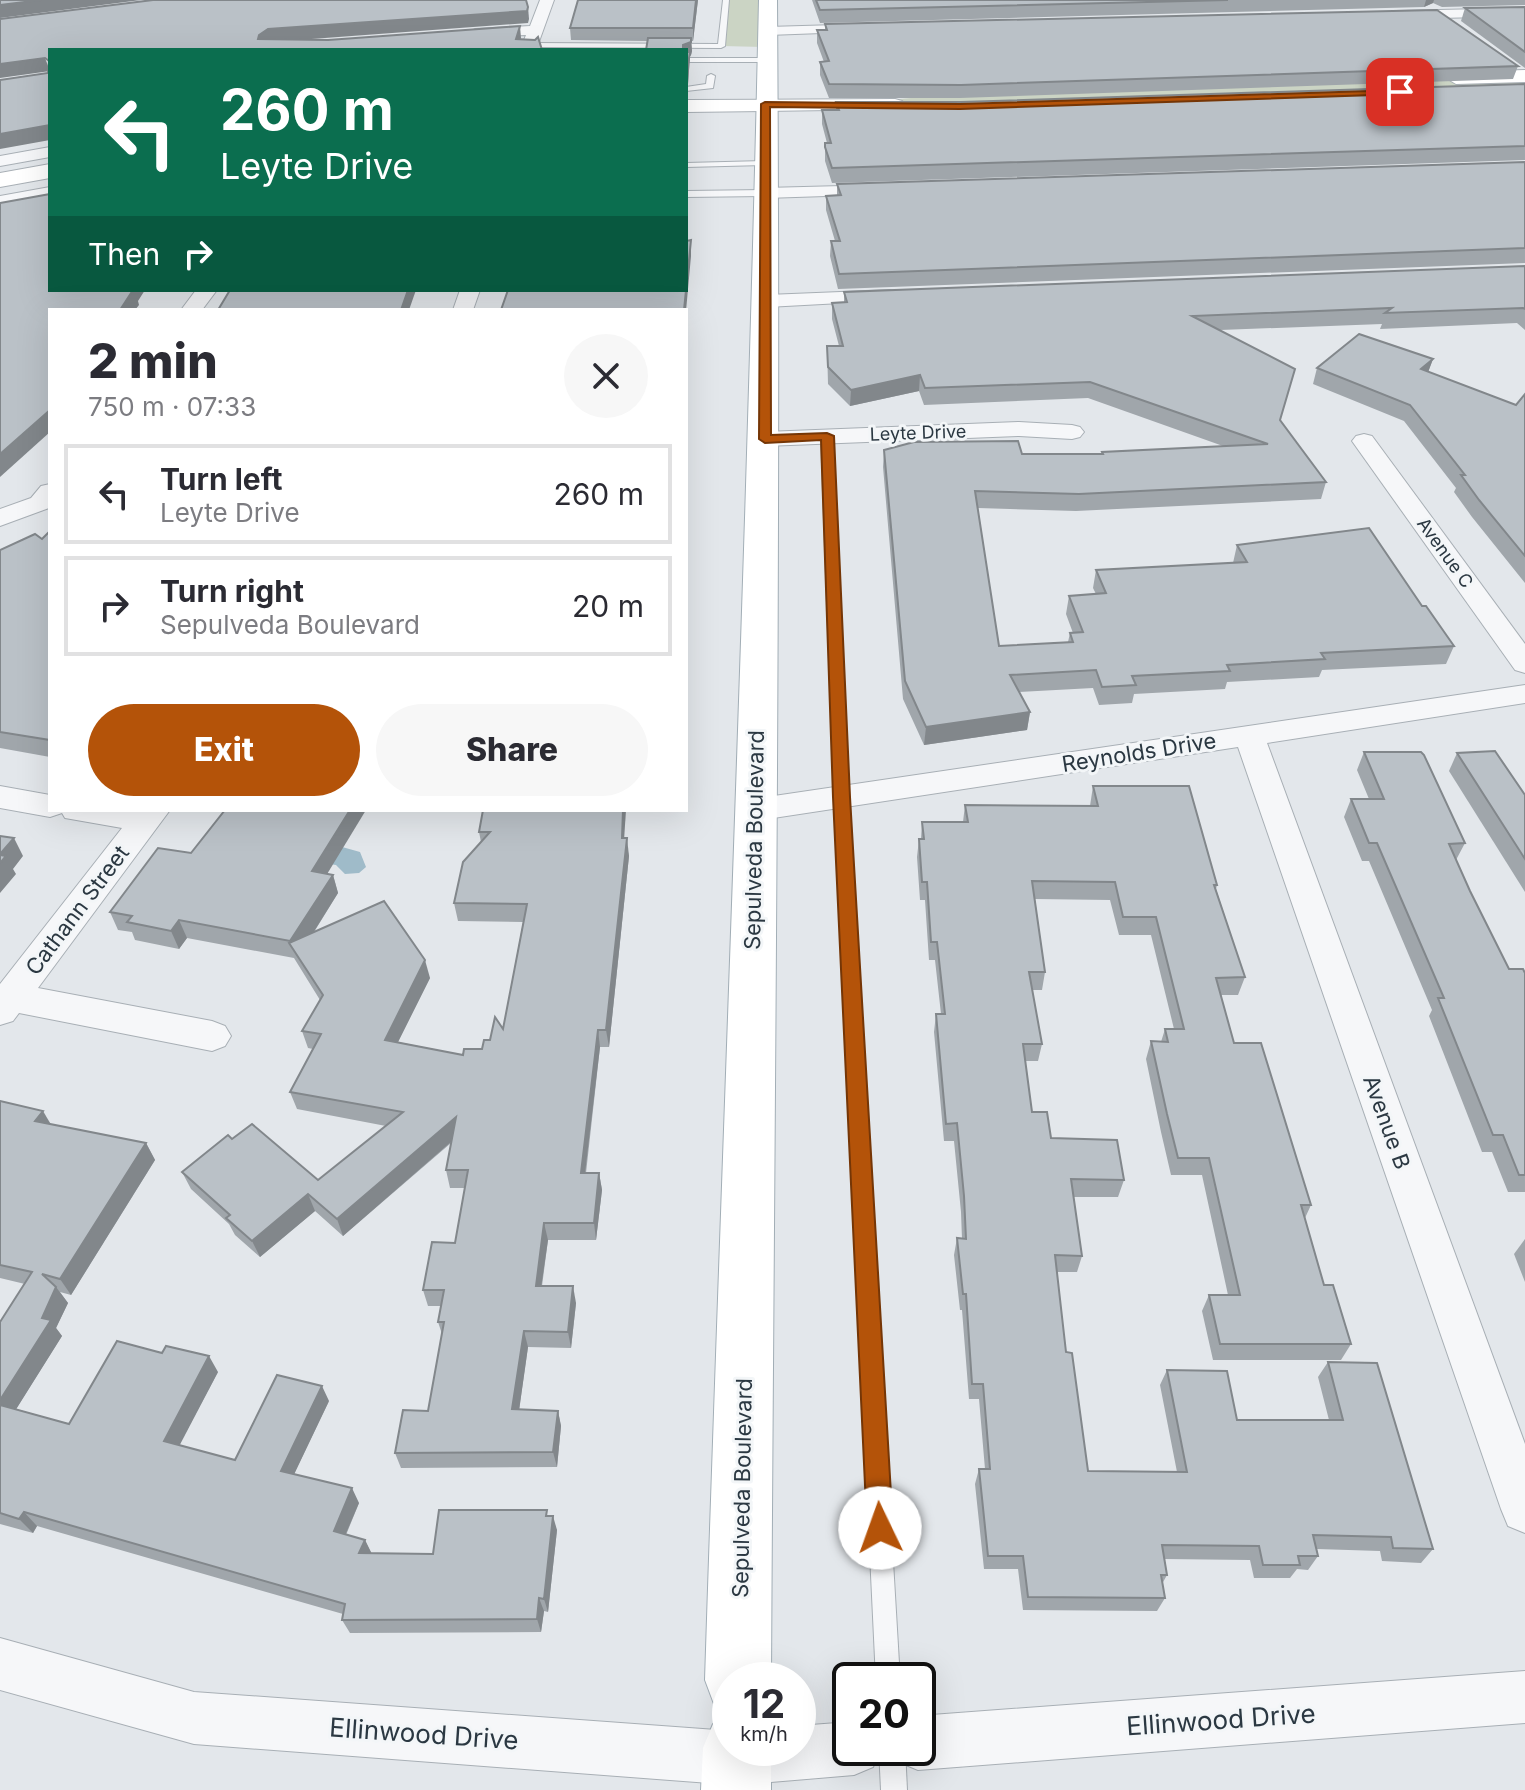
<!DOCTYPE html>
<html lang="en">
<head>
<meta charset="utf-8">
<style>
	body { margin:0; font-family:Inter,sans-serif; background:#f7f7f7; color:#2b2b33; height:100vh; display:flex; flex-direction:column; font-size:30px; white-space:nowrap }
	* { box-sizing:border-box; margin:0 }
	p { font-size:26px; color:#7c7c81 }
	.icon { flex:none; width:44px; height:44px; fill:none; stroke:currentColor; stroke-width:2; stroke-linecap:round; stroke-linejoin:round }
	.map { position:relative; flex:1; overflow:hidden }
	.details { position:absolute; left:48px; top:308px; width:640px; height:504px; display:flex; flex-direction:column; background:#fff; border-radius:0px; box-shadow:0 8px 32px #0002 }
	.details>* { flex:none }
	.guide { position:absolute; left:48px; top:48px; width:640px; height:244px; border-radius:0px; box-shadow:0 8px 32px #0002; background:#0b6e4f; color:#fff; overflow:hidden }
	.speed { position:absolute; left:712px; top:1662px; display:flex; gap:16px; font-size:40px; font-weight:700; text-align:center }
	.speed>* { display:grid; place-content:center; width:104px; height:104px; border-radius:50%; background:#fff; box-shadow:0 8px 32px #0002; line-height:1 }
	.speed small { font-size:20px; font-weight:400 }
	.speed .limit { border:4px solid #111; border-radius:12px; background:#fff; color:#111 }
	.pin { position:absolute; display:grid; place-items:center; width:68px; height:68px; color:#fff; margin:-34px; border-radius:16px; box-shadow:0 4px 12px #0006 }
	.me { position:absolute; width:88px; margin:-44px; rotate:357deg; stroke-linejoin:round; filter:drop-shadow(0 0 6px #0008) }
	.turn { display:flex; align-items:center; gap:28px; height:168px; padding:0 40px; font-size:36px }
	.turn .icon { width:104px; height:104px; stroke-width:2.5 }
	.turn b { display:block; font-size:56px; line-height:68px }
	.then { display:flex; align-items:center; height:76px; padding:0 40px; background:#0003; gap:16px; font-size:30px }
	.round { display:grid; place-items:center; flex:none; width:84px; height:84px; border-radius:42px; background:#f7f7f7 }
	.headline { display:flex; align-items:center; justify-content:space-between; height:136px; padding:0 40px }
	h1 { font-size:48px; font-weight:800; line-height:60px }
	.cta { display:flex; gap:16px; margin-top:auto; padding:16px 40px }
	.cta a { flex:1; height:92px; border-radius:48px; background:#b45309; color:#fff; font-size:32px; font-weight:800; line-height:92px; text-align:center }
	.cta a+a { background:#f7f7f7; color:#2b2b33 }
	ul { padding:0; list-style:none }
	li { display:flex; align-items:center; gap:24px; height:100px; margin:0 16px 12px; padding:0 24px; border:4px solid #e1e1e2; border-radius:0px }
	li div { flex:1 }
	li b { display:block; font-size:30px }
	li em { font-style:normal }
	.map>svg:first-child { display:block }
	.green { fill:#cbd4c4 }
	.water { fill:#9fbbc9 }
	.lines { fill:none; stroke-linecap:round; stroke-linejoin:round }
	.service-casing { stroke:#a8afb5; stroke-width:2 }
	.minor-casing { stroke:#a8afb5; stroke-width:2 }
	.secondary-casing { stroke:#a8afb5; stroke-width:2 }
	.primary-casing { stroke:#a2aeb6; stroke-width:2 }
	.service { fill:#f6f7f9; fill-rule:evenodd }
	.minor { fill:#f6f7f9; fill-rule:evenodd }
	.secondary { fill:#fff; fill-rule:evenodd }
	.primary { fill:#fff; fill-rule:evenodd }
	.wall { fill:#a0a6ab }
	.shaded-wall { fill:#82878b }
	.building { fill:#bac1c7; stroke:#82878b; stroke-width:2 }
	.route { fill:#b45309; stroke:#753606; stroke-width:2 }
	.labels { text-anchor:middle; stroke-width:6; stroke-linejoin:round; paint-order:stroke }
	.far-street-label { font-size:18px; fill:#2b3842; stroke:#f3f6f8 }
	.street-label { font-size:22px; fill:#2b3842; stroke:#f3f6f8 }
	.near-street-label { font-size:26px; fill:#2b3842; stroke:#f3f6f8 }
</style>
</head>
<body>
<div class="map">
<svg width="1525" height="1790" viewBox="0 0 1525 1790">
	<rect width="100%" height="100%" fill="#e3e7eb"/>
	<g class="green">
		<polygon points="726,0 768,0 767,47 721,46"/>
		<polygon points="1525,76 1525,88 960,107 842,104 957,94"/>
	</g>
	<polygon class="water" points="335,845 360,852 366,867 359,873 345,874 336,865 322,863"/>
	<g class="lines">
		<defs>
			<g id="service">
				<polygon points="723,0 729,0 725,46 721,48 530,47 526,45 530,43 718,44"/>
				<polygon points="686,58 767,58 771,60 767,62 686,62"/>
				<polygon points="711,74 715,76 713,88 686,91 686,87 706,84 707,76"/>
				<polygon points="769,161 766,165 686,167 686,163"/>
				<polygon points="686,191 765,190 769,193 765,196 686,197"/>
				<polygon points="827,433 833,436 848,797 900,1680 876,1680 834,797 821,436"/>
				<polygon points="879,1748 905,1748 907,1790 881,1790"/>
			</g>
			<g id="minor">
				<polygon points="540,0 554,0 536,50 520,50 526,35 475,37 468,33 475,29 530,26"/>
				<polygon points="1525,8 1525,16 1396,19 1389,15 1396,11"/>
				<polygon points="871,24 878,28 876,31 768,35 761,31 768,27"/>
				<polygon points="50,147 50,157 0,166 0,156"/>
				<polygon points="881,185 887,186 890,190 887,194 765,198 756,193 765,188"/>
				<polygon points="50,187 50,197 0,208 0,196"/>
				<polygon points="196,290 217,290 202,310 181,310"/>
				<polygon points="460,290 480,290 473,310 453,310"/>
				<polygon points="890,290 897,292 900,296 897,300 767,307 757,301 767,295"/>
				<polygon points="1019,422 1072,425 1080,427 1084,432 1080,437 1072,439 1019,436 765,446 757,444 753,439 757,434 765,432"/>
				<polygon points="1364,434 1372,436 1525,644 1525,673 1515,670 1352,441 1356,436"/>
				<polygon points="50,484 49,508 0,526 0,509 31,498 41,486"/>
				<polygon points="1525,685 1525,703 1267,743 1525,1444 1525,1533 1508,1526 1501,1509 1238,747 754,821 743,818 738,810 743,802 754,799"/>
				<polygon points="0,786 50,795 50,810 170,810 38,988 212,1021 225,1026 231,1036 225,1046 212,1051 19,1013 13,1021 0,1025 0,984 122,828 65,818 62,813 50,817 0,808"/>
				<polygon points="0,1638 194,1692 730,1731 730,1748 798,1748 798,1726 850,1722 850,1748 881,1748 873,1767 854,1775 736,1785 194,1744 0,1690"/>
				<polygon points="1525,1671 1525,1723 918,1770 899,1762 894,1748 918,1748 918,1716"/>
			</g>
			<g id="secondary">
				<polygon points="1525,70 1525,82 1456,84 1446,78 1456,72"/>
				<polygon points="895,99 902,101 906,105 902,109 686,112 686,100"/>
				<polygon points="50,164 50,178 0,187 0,173"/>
			</g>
			<g id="primary">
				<path d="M 759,0 L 777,0 C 781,560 774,1120 771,1680 L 730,1680 L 730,1710 L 714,1704 L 705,1680 C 723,1120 747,560 759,0 Z"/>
				<polygon points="730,1717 730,1748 771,1748 771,1790 701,1790 703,1748 713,1724"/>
			</g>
		</defs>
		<use href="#service" class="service-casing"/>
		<use href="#minor" class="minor-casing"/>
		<use href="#secondary" class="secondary-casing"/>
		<use href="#primary" class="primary-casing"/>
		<use href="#service" class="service"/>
		<use href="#minor" class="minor"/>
		<use href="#secondary" class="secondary"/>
		<use href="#primary" class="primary"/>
	</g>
	<g class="wall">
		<polygon points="578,0 698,0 693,41 691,41 692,51 691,55 690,56 688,84 686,86 686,50 648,41 571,40 570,28"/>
		<polygon points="812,0 1525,0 1525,5 1442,7 1433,3 1424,7 820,23"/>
		<polygon points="1525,7 1525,68 1461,21 1465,8"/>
		<polygon points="825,24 1518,66 1513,79 960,98 829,98 820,75 820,62 824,62 817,43 817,30 825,30"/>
		<polygon points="1525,84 1525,160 832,183 825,161 825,143 827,143 822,124 822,110 836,110 836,102 961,102"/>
		<polygon points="1525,162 1525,263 838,289 830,256 831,241 835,241 826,210 826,196 837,195 837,184"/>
		<polygon points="1525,266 1525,330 1517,323 1380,329 1382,324 1220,330 1280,420 1326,482 1321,499 1076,511 978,508 999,646 1068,642 1070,633 1073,633 1066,614 1069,596 1096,594 1093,588 1096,570 1233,563 1237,545 1422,606 1454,646 1446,664 1322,670 1319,677 1227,682 1225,689 1134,694 1132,703 1099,705 1093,688 1019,692 1030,712 1027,730 924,745 903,699 883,467 884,450 1022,454 1101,454 1102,452 1223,446 1088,398 924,405 919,391 850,406 828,384 827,346 839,346 832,319 832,303 844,303 844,292"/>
		<polygon points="1433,359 1428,372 1516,405 1525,394 1525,583 1472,517 1454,492 1456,488 1404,421 1313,384 1317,368"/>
		<polygon points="50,531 50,757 0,748 0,550 42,539"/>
		<polygon points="1364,752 1465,843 1456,860 1470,891 1509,969 1525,973 1525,1192 1508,1192 1492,1152 1482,1152 1429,1016 1432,1010 1369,861 1362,861 1344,817 1351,799 1369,799 1357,770"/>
		<polygon points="1457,753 1525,795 1525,892 1449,771"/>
		<polygon points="1093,786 1217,885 1216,889 1245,977 1238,995 1221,995 1234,1043 1311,1205 1305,1218 1324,1285 1351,1344 1341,1360 1213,1360 1202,1311 1209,1295 1228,1295 1202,1175 1171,1175 1161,1132 1146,1059 1151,1041 1161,1042 1165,1029 1174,1029 1151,935 1119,935 1110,900 1035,899 1045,972 1042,990 1032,990 1042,1044 1038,1061 1025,1061 1032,1112 1051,1138 1124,1180 1118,1197 1073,1197 1082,1256 1077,1272 1057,1272 1066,1352 1088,1471 1177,1472 1160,1385 1167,1370 1237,1420 1329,1420 1318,1377 1328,1362 1433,1549 1421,1563 1382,1561 1380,1551 1317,1549 1318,1556 1308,1570 1297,1569 1290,1578 1254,1578 1250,1560 1164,1559 1167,1575 1162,1584 1165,1598 1157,1611 1023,1610 1018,1569 984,1569 975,1484 979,1469 985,1469 979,1399 969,1399 962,1310 960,1310 954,1255 957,1238 962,1239 961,1212 954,1141 944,1141 934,1032 936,1014 941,1014 935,960 929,960 925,900 920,900 917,857 919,839 921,839 922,822 963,822 965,805 1090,806"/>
		<polygon points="479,832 624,838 629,856 609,1047 600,1047 586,1173 599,1173 602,1190 596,1240 548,1240 542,1286 576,1303 571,1348 528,1347 519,1410 558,1411 561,1426 557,1467 401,1468 395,1453 428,1411 442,1334 438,1322 441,1306 428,1306 423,1290 455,1243 465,1188 450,1188 446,1170 451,1143 343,1236 315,1211 260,1257 235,1235 229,1224 191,1189 182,1172 232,1139 318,1180 386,1126 297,1109 290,1092 313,1049 308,1048 302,1031 320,1000 294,958 187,938 179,949 135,940 132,932 118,930 110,912 327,874 333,875 338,893 314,932 430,978 398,1042 463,1055 482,1049 490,1040 503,1029 523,922 458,921 454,903 481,842"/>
		<polygon points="0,1101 51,1124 146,1143 155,1160 71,1295 60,1292 68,1303 56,1328 62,1336 16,1409 69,1424 218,1372 179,1445 235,1460 329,1401 294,1474 359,1503 346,1535 365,1540 371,1553 433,1554 548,1516 557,1530 548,1612 544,1611 541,1632 350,1633 342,1620 343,1614 37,1526 33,1533 0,1524 0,1322 25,1284 0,1278"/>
		<polygon points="1525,1239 1525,1282 1514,1254"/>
	</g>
	<g class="shaded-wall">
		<polygon points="41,0 141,0 0,18 0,5"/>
		<polygon points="696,0 698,0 693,41 693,28"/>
		<polygon points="1426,0 1434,0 1433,3 1424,7"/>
		<polygon points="528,7 529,19 528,23 271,42 258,39 259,35 268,29"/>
		<polygon points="520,26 521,38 518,50 516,39"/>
		<polygon points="691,38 692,51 691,55 690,56 688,84 686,86 686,50 683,50 683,45"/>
		<polygon points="45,58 50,71 0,78 0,64"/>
		<polygon points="50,125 50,140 0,149 0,134"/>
		<polygon points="691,240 691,256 686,311 686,310 684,310"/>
		<polygon points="130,290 145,290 138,301 139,305 135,310 120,310"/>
		<polygon points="408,290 416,290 409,310 401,310"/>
		<polygon points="1433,359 1427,375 1421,369"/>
		<polygon points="920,375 919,391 850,406 851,390"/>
		<polygon points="50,410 50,432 0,477 0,454"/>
		<polygon points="1030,712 1027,730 924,745 926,727"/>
		<polygon points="350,810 366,810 318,889 312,871"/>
		<polygon points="623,810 626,810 623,856 622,838"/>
		<polygon points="14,838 23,856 13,869 16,874 0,893 0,854"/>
		<polygon points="627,838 629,856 609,1047 606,1030"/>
		<polygon points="333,875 338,893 298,957 290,941"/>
		<polygon points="179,920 187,938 179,949 171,931"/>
		<polygon points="425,960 430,978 390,1058 385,1040"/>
		<polygon points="598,1030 600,1047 583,1190 581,1173"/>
		<polygon points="43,1111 53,1128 35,1121"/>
		<polygon points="456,1117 460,1134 343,1236 337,1219"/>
		<polygon points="146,1143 155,1160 71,1295 60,1279"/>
		<polygon points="599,1173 602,1190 596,1240 594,1223"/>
		<polygon points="308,1194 315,1211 260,1257 252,1241"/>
		<polygon points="544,1223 548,1240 539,1302 536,1286"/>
		<polygon points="573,1286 576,1303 571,1348 568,1332"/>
		<polygon points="56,1287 68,1303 56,1328 62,1336 10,1419 0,1408 0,1400 42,1318"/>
		<polygon points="524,1331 528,1347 517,1425 512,1409"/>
		<polygon points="209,1356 218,1372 174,1456 164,1441"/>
		<polygon points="322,1386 329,1401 289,1485 281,1471"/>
		<polygon points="558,1411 561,1426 557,1467 553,1452"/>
		<polygon points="352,1488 359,1503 341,1545 334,1531"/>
		<polygon points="24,1512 37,1526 33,1533 19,1519"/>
		<polygon points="553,1516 557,1530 548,1612 544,1599"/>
		<polygon points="365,1540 372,1554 359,1553"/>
		<polygon points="539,1598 544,1611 541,1632 537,1619"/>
	</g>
	<g class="building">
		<polygon points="0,0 41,0 0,5"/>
		<polygon points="153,0 526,0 528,7 527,11 268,29 259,35 258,39 328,40 520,26 516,39 535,40 538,37 542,50 50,50 50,125 0,134 0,80 48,73 49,61 45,58 0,64 0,19"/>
		<polygon points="578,0 696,0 693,28 570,28"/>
		<polygon points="816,0 1228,0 820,10"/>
		<polygon points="1525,7 1525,52 1465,8"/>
		<polygon points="1437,10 1518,66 961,85 829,84 820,62 829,61 817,30 827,30 825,24"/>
		<polygon points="648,38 691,38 691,42 683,45 683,50 646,50"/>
		<polygon points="686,52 690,52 687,70 686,72"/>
		<polygon points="1525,84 1525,146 832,168 825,147 825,143 831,143 822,110 839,110 836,102 961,102"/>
		<polygon points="1525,162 1525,248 839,274 831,241 840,241 826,196 841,195 837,184"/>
		<polygon points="50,194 50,290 133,290 120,310 50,310 50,410 0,454 0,203"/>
		<polygon points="691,240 686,290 686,241"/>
		<polygon points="1525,266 1525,309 1523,308 1385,313 1392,308 1192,316 1295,369 1280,420 1326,482 1079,494 975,491 999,646 1073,642 1070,633 1083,632 1069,596 1106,593 1096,570 1247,562 1237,545 1369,528 1422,606 1426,606 1454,646 1321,653 1325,659 1227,665 1230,671 1132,676 1136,685 1102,687 1096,670 1010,675 1030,712 926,727 905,681 884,450 914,442 1018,441 1022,454 1103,454 1102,452 1268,444 1090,382 925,388 920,375 851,390 828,367 827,346 843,346 832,303 847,302 844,292"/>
		<polygon points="230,290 408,290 401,310 218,310"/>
		<polygon points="508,290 686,290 684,310 501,310"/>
		<polygon points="1359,334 1433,359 1421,369 1516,405 1525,394 1525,556 1479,500 1461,475 1465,475 1410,405 1317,368"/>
		<polygon points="50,531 50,740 0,732 0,550 35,534 42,539"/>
		<polygon points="1495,751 1525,795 1525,859 1457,753"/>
		<polygon points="1364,752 1421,752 1424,755 1465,843 1449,844 1470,891 1509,969 1523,969 1525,973 1525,1175 1519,1175 1503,1135 1493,1135 1438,998 1444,998 1377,843 1369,843 1351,799 1384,799"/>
		<polygon points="1093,786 1189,786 1217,885 1214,885 1245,977 1216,978 1234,1043 1261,1043 1311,1205 1301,1205 1324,1285 1333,1285 1351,1344 1220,1344 1209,1295 1240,1295 1209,1158 1178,1158 1167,1114 1151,1041 1168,1042 1165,1029 1184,1029 1156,917 1123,917 1115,882 1032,881 1045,972 1029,972 1042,1044 1023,1044 1032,1112 1047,1112 1051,1138 1117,1140 1124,1180 1071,1179 1082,1256 1055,1255 1066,1352 1072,1353 1088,1471 1187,1472 1167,1370 1227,1371 1237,1420 1343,1420 1328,1362 1377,1363 1433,1549 1393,1548 1391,1537 1313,1535 1318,1556 1298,1556 1300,1565 1263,1565 1259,1546 1162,1545 1167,1575 1161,1575 1165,1598 1028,1597 1023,1556 988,1556 979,1469 990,1469 983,1384 972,1384 966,1294 963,1294 957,1238 966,1239 964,1196 957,1123 946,1124 936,1014 945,1014 937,942 931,942 927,882 922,882 919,839 924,839 922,822 968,822 965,805 1098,806"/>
		<polygon points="225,810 350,810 312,871 333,875 290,941 179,920 171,931 127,922 132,916 110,912 158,848 191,853"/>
		<polygon points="483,810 623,810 622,838 627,838 606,1030 598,1030 581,1173 599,1173 594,1223 544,1223 536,1286 573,1286 568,1332 524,1331 512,1409 558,1411 553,1452 395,1453 403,1410 428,1411 444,1322 438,1322 444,1290 423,1290 432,1242 455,1243 468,1170 446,1170 456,1117 337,1219 308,1194 252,1241 226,1218 230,1215 182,1172 228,1135 232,1139 252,1124 318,1180 403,1112 290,1092 321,1034 302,1031 323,995 289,943 384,901 425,960 385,1040 463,1055 464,1049 482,1049 484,1040 490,1040 495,1017 503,1029 527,904 454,903 463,862 490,832 479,832"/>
		<polygon points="0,836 14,838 0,854"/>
		<polygon points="0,855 6,856 0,863"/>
		<polygon points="0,1101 43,1111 35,1121 146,1143 60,1279 42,1274 56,1287 42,1318 51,1320 0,1400 0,1322 32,1272 0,1265"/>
		<polygon points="117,1341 162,1353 166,1346 209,1356 164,1441 235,1460 277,1375 322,1386 281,1471 352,1488 334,1531 365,1540 359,1553 433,1554 439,1510 547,1510 546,1516 553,1516 544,1599 539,1598 537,1619 342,1620 345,1604 24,1512 19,1519 0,1513 0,1405 69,1424"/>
	</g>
	<polygon class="route" points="1400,90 1403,94 960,109 770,107 771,435 827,433 834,436 850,797 893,1528 889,1537 880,1540 871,1537 867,1528 833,797 821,440 765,443 759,439 761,104 765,102 960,104"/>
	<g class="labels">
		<g class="far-street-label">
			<text transform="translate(918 433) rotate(-2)" y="6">Leyte Drive</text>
			<text transform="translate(1445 553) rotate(54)" y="6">Avenue C</text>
		</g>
		<g class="street-label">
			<text transform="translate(1139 752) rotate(-9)" y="8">Reynolds Drive</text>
			<text transform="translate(754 840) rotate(-89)" y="8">Sepulveda Boulevard</text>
			<text transform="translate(77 910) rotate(-53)" y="8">Cathann Street</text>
			<text transform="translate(1387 1122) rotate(70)" y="8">Avenue B</text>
			<text transform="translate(742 1488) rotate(-89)" y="8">Sepulveda Boulevard</text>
		</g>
		<g class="near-street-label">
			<text transform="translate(1221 1720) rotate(-4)" y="9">Ellinwood Drive</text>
			<text transform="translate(424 1734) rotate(4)" y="9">Ellinwood Drive</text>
		</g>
	</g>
</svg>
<div class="speed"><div>12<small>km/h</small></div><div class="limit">20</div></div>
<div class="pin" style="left:1400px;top:92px;background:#d93025"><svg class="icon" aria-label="arrive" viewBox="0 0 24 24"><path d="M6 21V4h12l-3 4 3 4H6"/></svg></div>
<svg class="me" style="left:880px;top:1528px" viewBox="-20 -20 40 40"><circle r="19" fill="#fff"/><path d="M0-13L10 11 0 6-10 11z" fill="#b45309"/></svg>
<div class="guide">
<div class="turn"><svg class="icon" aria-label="left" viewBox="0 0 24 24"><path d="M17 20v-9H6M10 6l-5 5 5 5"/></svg><div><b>260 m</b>Leyte Drive</div></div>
<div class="then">Then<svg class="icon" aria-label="right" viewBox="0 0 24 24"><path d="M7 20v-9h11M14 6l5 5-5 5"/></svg></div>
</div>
<section class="details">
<div class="headline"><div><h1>2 min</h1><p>750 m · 07:33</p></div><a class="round"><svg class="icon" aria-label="close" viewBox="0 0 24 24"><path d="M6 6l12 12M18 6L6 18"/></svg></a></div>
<ul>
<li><svg class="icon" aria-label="left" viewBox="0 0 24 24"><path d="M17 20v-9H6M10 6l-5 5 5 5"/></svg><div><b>Turn left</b><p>Leyte Drive</p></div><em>260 m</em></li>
<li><svg class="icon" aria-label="right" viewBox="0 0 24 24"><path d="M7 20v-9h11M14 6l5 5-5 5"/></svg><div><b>Turn right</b><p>Sepulveda Boulevard</p></div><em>20 m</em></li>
</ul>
<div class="cta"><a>Exit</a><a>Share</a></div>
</section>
</div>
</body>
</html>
